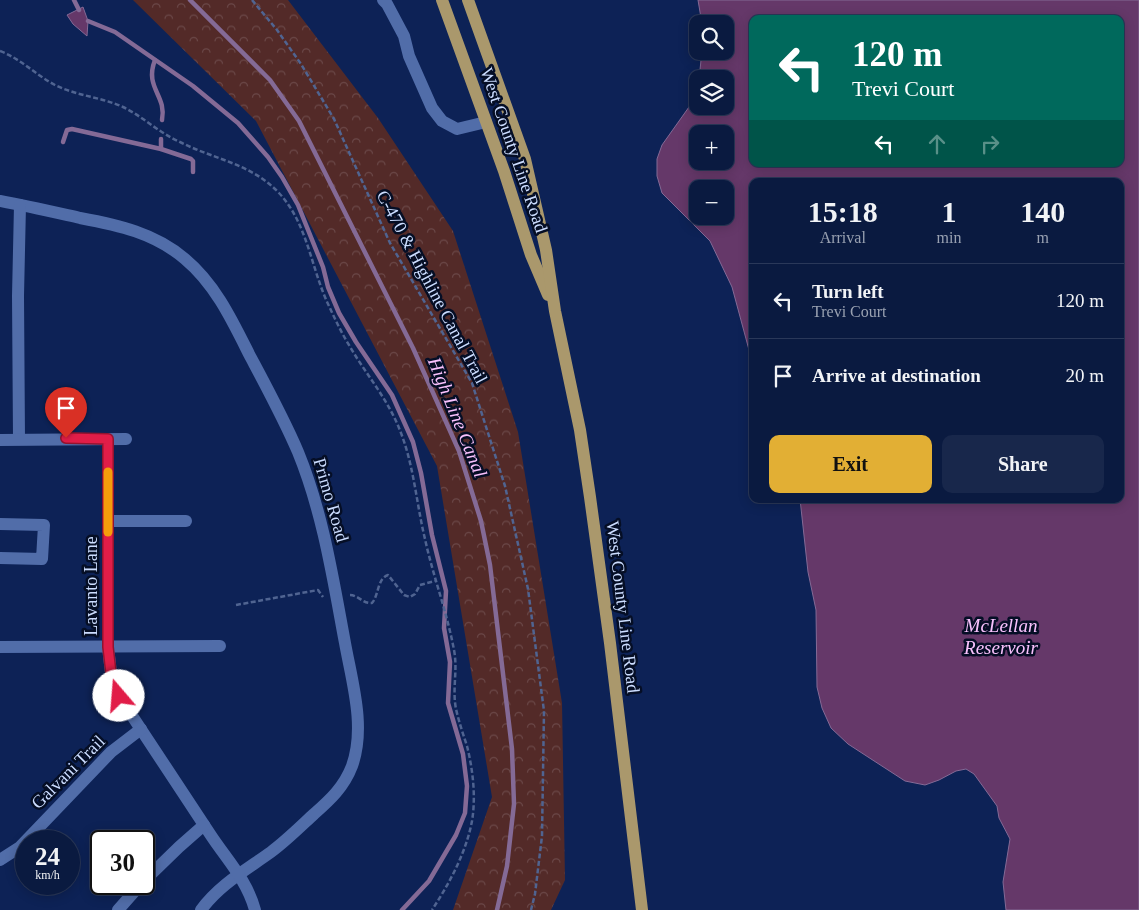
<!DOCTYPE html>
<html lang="en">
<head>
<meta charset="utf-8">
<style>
	body { margin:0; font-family:Georgia,serif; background:#18274b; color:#f1f3f6; height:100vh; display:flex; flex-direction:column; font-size:19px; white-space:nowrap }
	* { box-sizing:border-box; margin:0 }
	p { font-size:16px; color:#99a1b1 }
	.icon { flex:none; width:28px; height:28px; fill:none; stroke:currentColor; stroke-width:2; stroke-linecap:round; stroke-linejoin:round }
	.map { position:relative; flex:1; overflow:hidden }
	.panel { position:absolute; left:749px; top:178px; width:375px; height:325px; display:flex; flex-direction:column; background:#0a1a40; border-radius:10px; box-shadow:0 2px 12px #0003,0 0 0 1px #2a3859 }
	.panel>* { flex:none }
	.guide { position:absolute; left:749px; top:15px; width:375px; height:152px; border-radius:10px; box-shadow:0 2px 12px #0003,0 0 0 1px #2a3859; background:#00695c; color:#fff; overflow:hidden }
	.fabs { position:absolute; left:689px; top:15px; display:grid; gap:10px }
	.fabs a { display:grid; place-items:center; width:45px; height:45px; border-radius:10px; background:#0a1a40; box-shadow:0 2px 12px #0003,0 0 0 1px #2a3859; font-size:25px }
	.speed { position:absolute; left:15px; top:830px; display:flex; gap:10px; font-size:25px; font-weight:700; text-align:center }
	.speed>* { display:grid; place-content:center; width:65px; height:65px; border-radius:50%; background:#0a1a40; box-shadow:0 2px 12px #0003,0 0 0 1px #2a3859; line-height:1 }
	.speed small { font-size:12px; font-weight:400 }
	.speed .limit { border:2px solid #111; border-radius:8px; background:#fff; color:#111 }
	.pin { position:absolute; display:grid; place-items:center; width:42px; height:42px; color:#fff; margin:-51px -21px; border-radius:50% 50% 50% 0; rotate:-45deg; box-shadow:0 0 5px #0007 }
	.pin .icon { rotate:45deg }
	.me { position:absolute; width:55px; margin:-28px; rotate:342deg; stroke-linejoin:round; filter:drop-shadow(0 0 4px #0008) }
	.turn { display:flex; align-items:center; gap:18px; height:105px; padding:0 20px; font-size:22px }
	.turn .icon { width:65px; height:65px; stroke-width:2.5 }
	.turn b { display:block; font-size:35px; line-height:42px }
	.lanes { display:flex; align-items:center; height:48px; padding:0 20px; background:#0003; justify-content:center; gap:25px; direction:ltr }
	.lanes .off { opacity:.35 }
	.eta { display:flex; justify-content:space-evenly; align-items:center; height:85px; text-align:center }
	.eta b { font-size:30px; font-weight:700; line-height:35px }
	.action { display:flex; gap:10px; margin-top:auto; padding:10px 20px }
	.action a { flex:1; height:58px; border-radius:10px; background:#e2af34; color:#111; font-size:20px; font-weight:700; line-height:58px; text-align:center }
	.action a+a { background:#18274b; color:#f1f3f6 }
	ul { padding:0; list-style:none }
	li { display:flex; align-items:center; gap:15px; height:75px; padding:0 20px; border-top:1px solid #2a3859 }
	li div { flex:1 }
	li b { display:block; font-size:19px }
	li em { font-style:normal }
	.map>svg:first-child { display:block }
	.forest { fill:url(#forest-crowns) }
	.water { fill:#653869; stroke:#846a96; fill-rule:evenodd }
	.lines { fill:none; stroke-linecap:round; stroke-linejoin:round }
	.stream { stroke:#846a96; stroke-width:4.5 }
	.path { stroke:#506491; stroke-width:2.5; stroke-dasharray:5 2.5; stroke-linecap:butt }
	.minor { stroke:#516da9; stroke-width:12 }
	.major { stroke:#aa986c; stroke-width:12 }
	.route-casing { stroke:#92132f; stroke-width:12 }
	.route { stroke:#e11d48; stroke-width:9 }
	.slow { stroke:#f59e0b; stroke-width:9 }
	.labels { text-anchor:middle; stroke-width:5; stroke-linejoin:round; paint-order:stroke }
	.street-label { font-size:18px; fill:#cdf; stroke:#050e25 }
	.water-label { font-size:19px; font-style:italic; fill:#f9c1fd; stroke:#050e25 }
</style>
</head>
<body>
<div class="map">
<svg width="1139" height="910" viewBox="0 0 1139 910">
	<defs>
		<pattern id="forest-crowns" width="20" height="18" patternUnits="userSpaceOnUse" patternTransform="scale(1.25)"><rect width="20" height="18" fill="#532a28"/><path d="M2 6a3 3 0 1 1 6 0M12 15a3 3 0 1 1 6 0" fill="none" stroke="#6b4848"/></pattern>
	</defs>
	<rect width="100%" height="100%" fill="#0d2256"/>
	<polygon class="forest" points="133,0 288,0 378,118 453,231 518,432 562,703 565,880 551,910 453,910 492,797 437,466 256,121"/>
	<g class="water">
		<path d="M 698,0 L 1139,0 L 1139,910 L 1006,910 L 1003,882 L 1010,839 L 999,818 L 997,806 L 974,774 L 966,769 L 956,771 L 939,780 L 925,785 L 905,781 L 848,744 L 831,728 L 822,708 L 817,687 L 816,610 L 808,572 L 800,499 L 1120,499 L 1120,181 L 752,181 L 752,361 L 732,287 L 710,241 L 662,193 L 657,176 L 657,159 L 662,145 L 689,107 L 697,84 L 698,106 L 725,106 L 725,79 L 699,79 L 702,51 L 725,51 L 725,24 L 702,24 ZM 752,19 L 1120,19 L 1120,164 L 752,164 ZM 698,134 L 725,134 L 725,161 L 698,161 ZM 698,189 L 725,189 L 725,216 L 698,216 Z"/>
		<polygon points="83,7 88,21 87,36 73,24 67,15"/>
	</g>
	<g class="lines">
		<g class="stream">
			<polyline points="74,0 79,10"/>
			<polyline points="190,0 270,80 299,121 413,348 459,451 481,521 490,565 512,749 514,804 507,866 497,910"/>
			<polyline points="88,21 115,32 193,86 238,123 268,157 282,177 298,205 323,267 328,287 339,313 356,342 392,395 413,442 421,473 432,535 446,591 444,628 450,662 448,703 463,754 467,786 465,813 456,835 429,881 402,910"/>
			<path d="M 155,60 C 144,88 167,95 162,120"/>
			<polyline points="161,139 161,149"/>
			<polyline points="63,142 67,130 72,129 161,149 191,159 193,161 193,172"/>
		</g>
		<g class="path">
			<polyline points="252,0 277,30 301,64 334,119 390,243 472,383 505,486 528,589 544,711 542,836 535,894 531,910"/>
			<path d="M 0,51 C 21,59 36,75 55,85 C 77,96 101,97 123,107 C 142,116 158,132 178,141 C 212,159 251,163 279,193 C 308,224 311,269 329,306 C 335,319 341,332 349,345 C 365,373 387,398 399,428 C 414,464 416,502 425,539 C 433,576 447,612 454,650 C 458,670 452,689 456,709 C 459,722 463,734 467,746 C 473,770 476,797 472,821 C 466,853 449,884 432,910"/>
			<path d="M 350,595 C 358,595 363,604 372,603 C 379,595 377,579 388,575 L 404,595 L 410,597 L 415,594 L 420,585 L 435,581"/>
			<polyline points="236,605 318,590 323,597"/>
		</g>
		<g class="minor">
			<polyline points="383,0 387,4 404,36 409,56 432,108 442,121 457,129 486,122"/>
			<path d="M 0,201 C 27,206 53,212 80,218 C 118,225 155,233 185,259 C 215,284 232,320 249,354 C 266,386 284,419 298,452 C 323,513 333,579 345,643 C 352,682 366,727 352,766 C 344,787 330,800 314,814 C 300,827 286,841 271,852 C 246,870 219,885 201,910"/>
			<polyline points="19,439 18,296 20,205"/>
			<path d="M 108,439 L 108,647 L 111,673 L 119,696 C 149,742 180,788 210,834 C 227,860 247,880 255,910"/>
			<polyline points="0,440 126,439"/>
			<polyline points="108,521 186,521"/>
			<polyline points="0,524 44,525 42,559 0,558"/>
			<polyline points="0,647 220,646"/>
			<polyline points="0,860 20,847 111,752 141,729"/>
			<polyline points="144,881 179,847 204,825"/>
			<polyline points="118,910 141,884"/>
		</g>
		<g class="major">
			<polyline points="442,0 504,171 531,255 548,295"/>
			<polyline points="468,0 525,159 546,250 555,311 580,430 590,497 610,643 642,910"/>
		</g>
	</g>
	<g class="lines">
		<defs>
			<polyline id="route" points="66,438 108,439 108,647 111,673 119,696"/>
		</defs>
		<use href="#route" class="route-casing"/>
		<use href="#route" class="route"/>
		<polyline class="slow" points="108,472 108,532"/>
	</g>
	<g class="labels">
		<g class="street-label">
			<text transform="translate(514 150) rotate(71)" y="6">West County Line Road</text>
			<text transform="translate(432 287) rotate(62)" y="6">C-470 &amp; Highline Canal Trail</text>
			<text transform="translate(331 500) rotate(74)" y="6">Primo Road</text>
			<text transform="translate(91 586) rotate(-90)" y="6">Lavanto Lane</text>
			<text transform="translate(623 607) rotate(83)" y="6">West County Line Road</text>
			<text transform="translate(68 772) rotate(-45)" y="6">Galvani Trail</text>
		</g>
		<g class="water-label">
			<text transform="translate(458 417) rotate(68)" y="7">High Line Canal</text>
			<text x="1001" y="632">McLellan<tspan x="1001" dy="22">Reservoir</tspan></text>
		</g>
	</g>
</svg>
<div class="fabs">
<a><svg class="icon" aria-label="search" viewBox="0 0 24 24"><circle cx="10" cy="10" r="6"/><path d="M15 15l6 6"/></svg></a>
<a><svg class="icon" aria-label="layers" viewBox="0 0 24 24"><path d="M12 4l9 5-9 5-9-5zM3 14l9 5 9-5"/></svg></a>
<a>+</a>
<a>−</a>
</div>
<div class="speed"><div>24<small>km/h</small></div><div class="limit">30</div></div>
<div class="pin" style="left:66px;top:438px;background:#d93025"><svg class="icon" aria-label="arrive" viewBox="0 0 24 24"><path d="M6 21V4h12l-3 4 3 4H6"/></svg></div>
<svg class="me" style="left:119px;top:696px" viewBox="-20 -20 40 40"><circle r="19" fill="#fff"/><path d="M0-13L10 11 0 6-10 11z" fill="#e11d48"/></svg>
<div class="guide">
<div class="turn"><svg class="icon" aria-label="left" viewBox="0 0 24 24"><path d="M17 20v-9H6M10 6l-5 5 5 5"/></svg><div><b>120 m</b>Trevi Court</div></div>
<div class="lanes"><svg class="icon" aria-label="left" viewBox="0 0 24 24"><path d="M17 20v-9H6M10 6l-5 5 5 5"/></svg><svg class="icon off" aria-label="ahead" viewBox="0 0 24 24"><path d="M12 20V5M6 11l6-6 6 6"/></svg><svg class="icon off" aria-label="right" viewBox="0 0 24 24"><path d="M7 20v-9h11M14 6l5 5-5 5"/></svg></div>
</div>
<section class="panel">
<div class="eta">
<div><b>15:18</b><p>Arrival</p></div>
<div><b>1</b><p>min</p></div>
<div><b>140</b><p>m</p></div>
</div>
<ul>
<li><svg class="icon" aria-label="left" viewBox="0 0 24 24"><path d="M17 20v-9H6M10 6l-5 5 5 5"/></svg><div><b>Turn left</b><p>Trevi Court</p></div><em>120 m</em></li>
<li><svg class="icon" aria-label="arrive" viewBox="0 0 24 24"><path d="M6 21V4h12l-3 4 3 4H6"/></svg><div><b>Arrive at destination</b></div><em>20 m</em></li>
</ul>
<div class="action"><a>Exit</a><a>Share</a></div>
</section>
</div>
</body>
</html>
